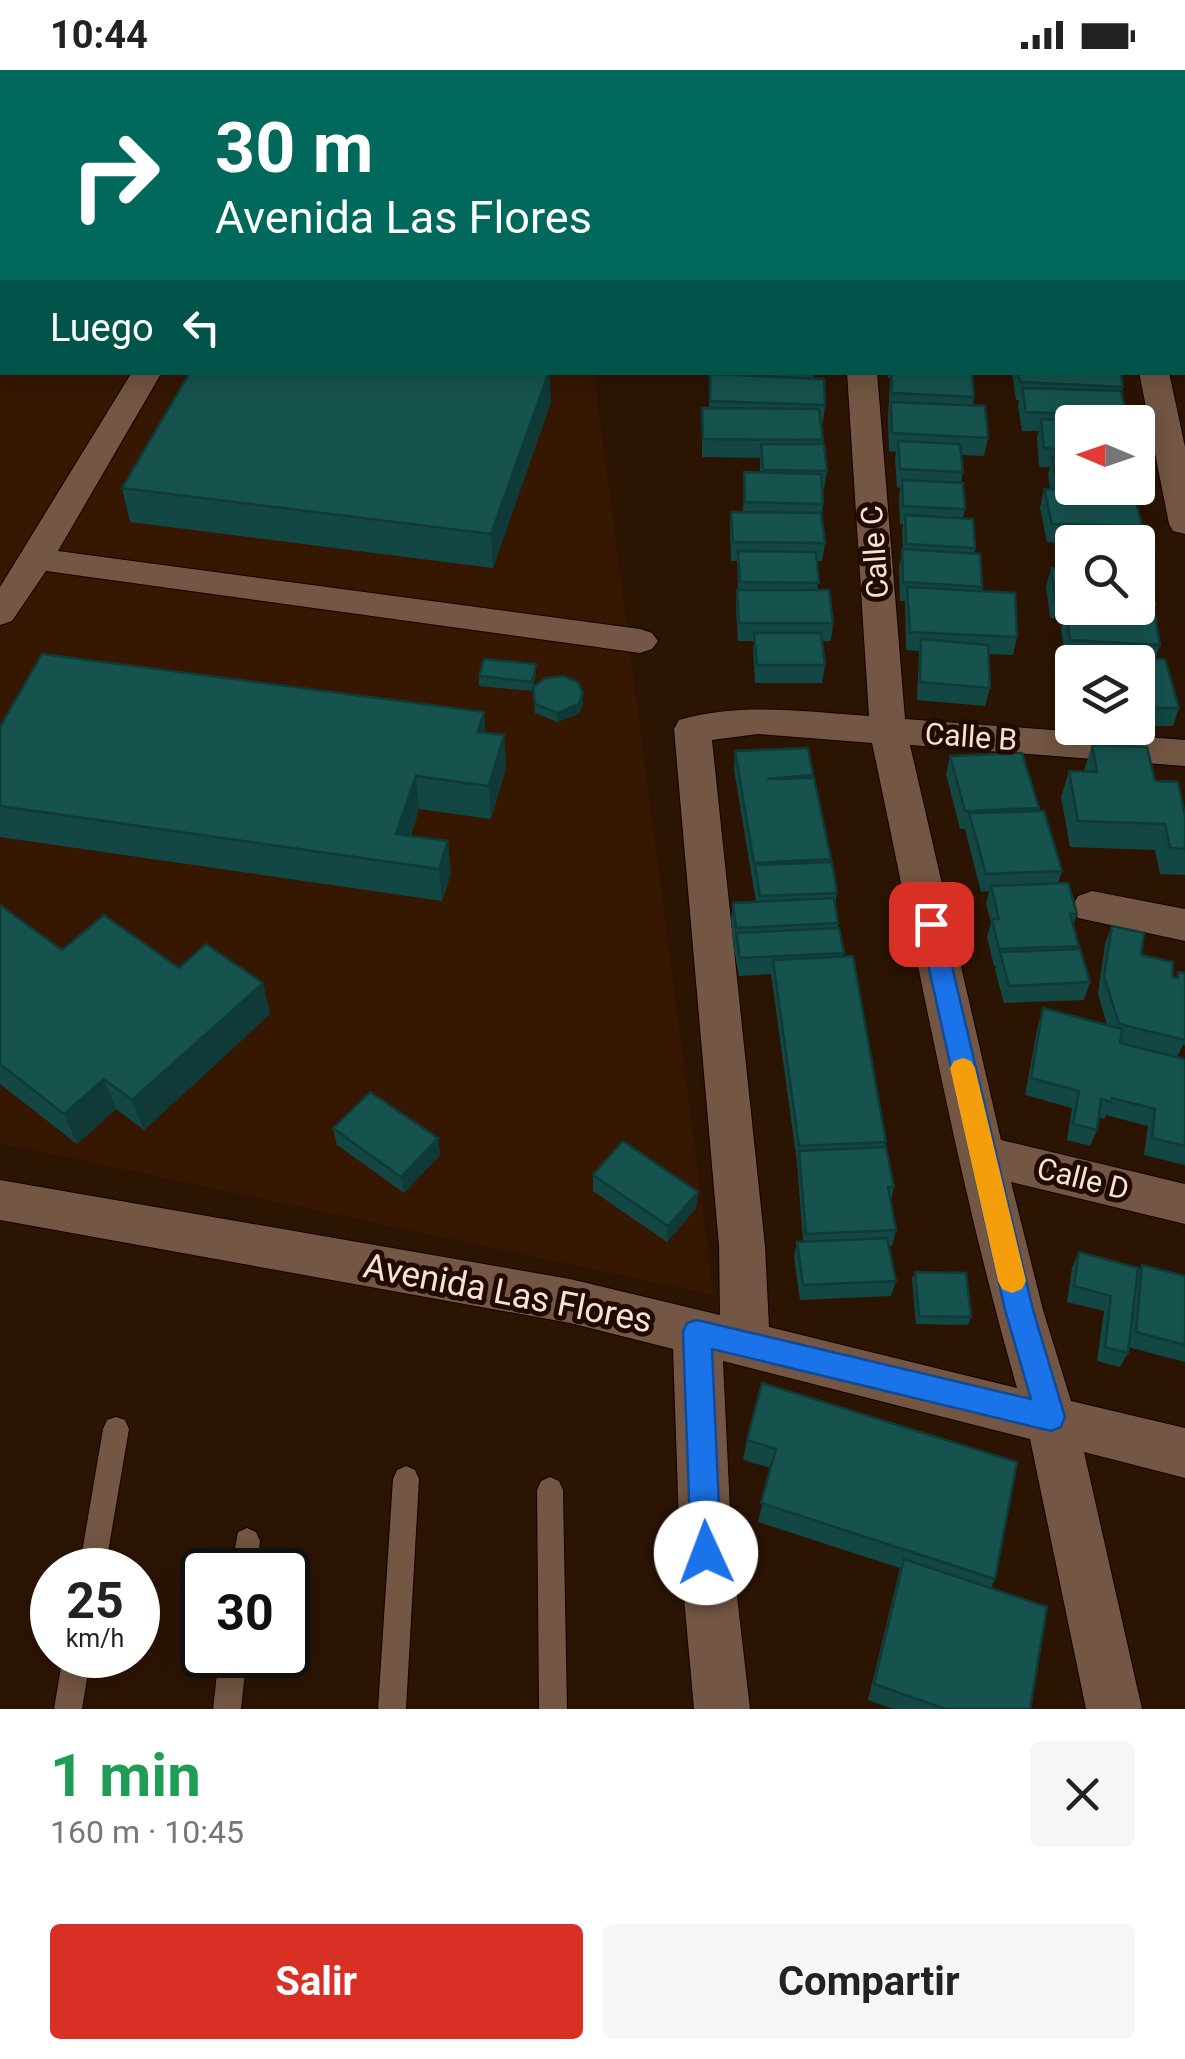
<!DOCTYPE html>
<html lang="es">
<head>
<meta charset="utf-8">
<style>
	body { margin:0; font-family:Roboto,sans-serif; background:#f6f6f6; color:#222; height:100vh; display:flex; flex-direction:column; font-size:38px; white-space:nowrap }
	* { box-sizing:border-box; margin:0 }
	p { font-size:32px; color:#767676 }
	.icon { flex:none; width:55px; height:55px; fill:none; stroke:currentColor; stroke-width:2; stroke-linecap:round; stroke-linejoin:round }
	.map { position:relative; height:1639px; overflow:hidden }
	.drawer { display:flex; flex-direction:column; background:#fff; flex:1 }
	.drawer>* { flex:none }
	.hud { position:absolute; left:0px; top:0px; width:1185px; height:305px; box-shadow:0 5px 25px #0003; background:#00695c; color:#fff; overflow:hidden }
	.needle { width:65px; rotate:272deg }
	.buttons { position:absolute; left:1055px; top:335px; display:grid; gap:20px }
	.buttons a { display:grid; place-items:center; width:100px; height:100px; border-radius:10px; background:#fff; box-shadow:0 5px 25px #0003; font-size:50px }
	.speed { position:absolute; left:30px; top:1478px; display:flex; gap:20px; font-size:50px; font-weight:700; text-align:center }
	.speed>* { display:grid; place-content:center; width:130px; height:130px; border-radius:50%; background:#fff; box-shadow:0 5px 25px #0003; line-height:1 }
	.speed small { font-size:25px; font-weight:400 }
	.speed .limit { border:5px solid #111; border-radius:15px; background:#fff; color:#111 }
	.pin { position:absolute; display:grid; place-items:center; width:85px; height:85px; color:#fff; margin:-42px; border-radius:20px; box-shadow:0 5px 15px #0006 }
	.me { position:absolute; width:110px; margin:-55px; rotate:358deg; stroke-linejoin:round; filter:drop-shadow(0 0 8px #0008) }
	.turn { display:flex; align-items:center; gap:35px; height:210px; padding:0 50px; font-size:45px }
	.turn .icon { width:130px; height:130px; stroke-width:2.5 }
	.turn b { display:block; font-size:70px; line-height:85px }
	.then { display:flex; align-items:center; height:95px; padding:0 50px; background:#0003; gap:20px; font-size:38px }
	.round { display:grid; place-items:center; flex:none; width:105px; height:105px; border-radius:10px; background:#f6f6f6 }
	.headline { display:flex; align-items:center; justify-content:space-between; height:170px; padding:0 50px }
	h1 { font-size:60px; font-weight:700; line-height:75px; color:#1e9e55 }
	.button { display:flex; gap:20px; margin-top:auto; padding:20px 50px }
	.button a { flex:1; height:115px; border-radius:10px; background:#d93025; color:#fff; font-size:40px; font-weight:700; line-height:115px; text-align:center }
	.button a+a { background:#f6f6f6; color:#222 }
	.status { display:flex; justify-content:space-between; align-items:center; height:70px; padding:0 50px; background:#fff; direction:ltr }
	.status svg { height:28px; fill:currentColor }
	.map>svg:first-child { display:block }
	.built { fill:#351702 }
	.lines { fill:none; stroke-linecap:round; stroke-linejoin:round }
	.lane-casing { stroke:#130100; stroke-width:2 }
	.street-casing { stroke:#130100; stroke-width:2 }
	.lane { fill:#735643; fill-rule:evenodd }
	.street { fill:#735643; fill-rule:evenodd }
	.wall { fill:#134744; fill-rule:evenodd }
	.shaded-wall { fill:#0f3a37 }
	.building { fill:#16534f; stroke:#0f3a37; stroke-width:2.5 }
	.route { fill:#1a73e8; stroke:#114b97; stroke-width:2.5 }
	.slow { fill:#f59e0b }
	.labels { text-anchor:middle; stroke-width:10; stroke-linejoin:round; paint-order:stroke }
	.street-label { font-size:30px; fill:#f5e3d8; stroke:#220a00 }
	.near-street-label { font-size:35px; fill:#f5e3d8; stroke:#220a00 }
</style>
</head>
<body>
<div class="status"><b>10:44</b><svg viewBox="0 0 49 12"><path d="M0 12V9h3v3zM5 12V6h3v6zM10 12V3h3v9zM15 12V0h3v12zM26 1h20v11H26zM47 4h2v5h-2z"/></svg></div>
<div class="map">
<svg width="1185" height="1639" viewBox="0 0 1185 1639">
	<rect width="100%" height="100%" fill="#2c1403"/>
	<polygon class="built" points="0,0 555,0 2,2 2,302 594,303 714,1225 0,1073"/>
	<g class="lines">
		<defs>
			<g id="lane">
				<rect x="1182" y="98" width="3" height="8"/>
				<rect x="1182" y="144" width="3" height="8"/>
				<rect x="1182" y="234" width="3" height="8"/>
				<polygon points="116,1347 125,1350 129,1359 105,1500 79,1500 103,1359 107,1350"/>
				<polygon points="406,1396 415,1400 419,1409 406,1639 378,1639 393,1409 397,1400"/>
				<polygon points="550,1407 559,1411 563,1420 567,1639 539,1639 537,1420 541,1411"/>
				<polygon points="247,1458 256,1462 260,1471 257,1500 231,1500 238,1462"/>
				<polygon points="63,1585 91,1585 82,1639 54,1639"/>
				<polygon points="219,1585 247,1585 241,1639 213,1639"/>
			</g>
			<g id="street">
				<polygon points="1082,0 1106,0 1107,2 1083,2"/>
				<rect x="0" y="85" width="2" height="16"/>
				<polygon points="132,302 162,302 58,481 640,559 652,563 658,571 652,579 640,583 46,501 12,551 0,555 0,517"/>
				<path d="M 847,302 L 877,302 L 905,649 L 1185,670 L 1185,696 L 910,675 L 1001,1070 L 1185,1114 L 1185,1154 L 1011,1112 L 1043,1240 L 1071,1331 L 1185,1358 L 1185,1408 L 1084,1382 L 1142,1639 L 1086,1639 L 1030,1369 L 723,1291 L 732,1483 L 750,1639 L 694,1639 L 680,1483 L 673,1279 L 570,1253 L 0,1150 L 0,1110 L 570,1209 L 720,1245 L 719,1176 L 674,659 L 679,650 C 741,632 806,642 869,646 ZM 758,664 L 872,673 C 918,888 956,1106 1017,1318 L 769,1257 L 765,1176 L 712,670 Z"/>
				<polygon points="1139,302 1169,302 1185,377 1185,464 1173,461 1169,454"/>
				<polygon points="1092,821 1185,839 1185,871 1078,848 1072,837 1078,826"/>
			</g>
		</defs>
		<use href="#lane" class="lane-casing"/>
		<use href="#street" class="street-casing"/>
		<use href="#lane" class="lane"/>
		<use href="#street" class="street"/>
	</g>
	<g class="wall">
		<polygon points="0,0 532,0 532,2 2,2 2,59 0,59"/>
		<rect x="709" y="0" width="39" height="2"/>
		<polygon points="1185,0 1185,25 1182,25 1182,2"/>
		<polygon points="1182,52 1185,53 1185,86 1182,86"/>
		<rect x="1182" y="102" width="3" height="36"/>
		<rect x="0" y="106" width="2" height="82"/>
		<rect x="1182" y="155" width="3" height="38"/>
		<polygon points="713,302 814,302 813,308 825,335 823,353 821,353 827,401 824,419 822,419 823,434 822,447 825,473 822,491 817,491 818,520 833,553 831,571 822,571 825,595 822,613 755,613 753,581 754,571 738,571 736,538 738,520 737,491 731,491 730,460 731,442 743,442 744,402 760,403 760,388 702,387 702,338 709,338 710,304 713,304"/>
		<polygon points="888,302 972,302 974,327 973,336 988,368 984,386 961,385 963,402 961,413 965,439 963,448 975,478 974,483 982,517 982,521 1017,567 1013,585 988,584 990,618 985,636 917,630 919,581 906,580 905,531 900,531 899,497 903,479 902,463 903,454 900,454 899,428 900,418 897,417 895,389 896,382 889,381 888,350 890,308 888,308"/>
		<path d="M 1012,302 L 1121,302 L 1123,317 L 1122,324 L 1127,346 L 1125,352 L 1072,352 L 1072,418 L 1136,418 L 1134,425 L 1142,456 L 1139,468 L 1147,494 L 1144,503 L 1155,534 L 1152,546 L 1160,575 L 1155,589 L 1179,638 L 1173,656 L 1138,656 L 1138,592 L 1072,592 L 1072,629 L 1067,607 L 1072,589 L 1065,588 L 1061,559 L 1064,549 L 1050,548 L 1046,517 L 1051,498 L 1059,499 L 1056,485 L 1059,473 L 1047,472 L 1040,438 L 1044,419 L 1050,419 L 1048,405 L 1050,397 L 1039,397 L 1037,367 L 1039,361 L 1022,361 L 1018,336 L 1019,330 L 1016,330 ZM 1072,472 L 1138,494 L 1138,538 L 1072,538 Z"/>
		<polygon points="551,332 493,498 130,452 122,418"/>
		<polygon points="536,603 532,621 479,616 479,606"/>
		<polygon points="533,617 583,623 583,632 579,644 557,652 535,643"/>
		<polygon points="484,642 485,662 504,665 506,698 491,749 419,739 411,766 451,804 442,831 0,767 0,657"/>
		<polygon points="1092,675 1155,711 1185,746 1185,805 1160,804 1155,780 1070,777 1061,727 1069,701 1084,701"/>
		<polygon points="735,681 813,705 837,823 835,836 838,853 837,858 886,1072 885,1077 894,1117 891,1130 896,1160 892,1176 889,1176 896,1211 891,1226 800,1230 794,1187 797,1172 803,1171 797,1092 771,904 739,906 734,880 731,851 733,833 756,832 734,699"/>
		<polygon points="950,686 1039,738 1038,741 1062,801 1058,813 1077,844 1073,856 1079,876 1078,879 1090,912 1084,930 1004,933 995,900 996,896 994,896 987,867 991,853 986,833 989,821 981,822 965,759 960,759 946,704"/>
		<polygon points="0,835 62,880 263,913 270,944 144,1060 116,1039 77,1074 0,1014"/>
		<polygon points="1112,856 1141,885 1172,907 1176,907 1178,902 1185,903 1185,975 1183,975 1177,987 1120,973 1185,989 1185,1095 1144,1085 1148,1056 1106,1045 1104,1049 1098,1047 1097,1060 1090,1076 1067,1070 1072,1038 1025,1025 1038,955 1043,938 1107,955 1098,924 1105,874"/>
		<polygon points="333,1058 438,1068 440,1085 404,1123 337,1075"/>
		<polygon points="593,1105 698,1122 696,1138 667,1172 593,1121"/>
		<polygon points="1079,1182 1137,1204 1142,1195 1185,1206 1185,1292 1128,1277 1128,1283 1120,1297 1097,1291 1104,1241 1067,1232 1072,1198"/>
		<polygon points="915,1202 971,1247 968,1255 916,1254 912,1209"/>
		<polygon points="762,1313 995,1509 991,1518 1030,1639 893,1639 868,1630 900,1498 758,1452 771,1398 743,1390 747,1370"/>
	</g>
	<g class="shaded-wall">
		<polygon points="32,0 58,0 56,2 30,2"/>
		<polygon points="549,302 550,302 551,332 493,498 491,464"/>
		<polygon points="583,623 583,632 579,644 557,652 557,643"/>
		<polygon points="484,642 486,676 478,662"/>
		<polygon points="504,665 506,698 491,749 489,716"/>
		<polygon points="416,706 419,739 401,793 396,764"/>
		<polygon points="448,771 451,804 442,831 439,799"/>
		<polygon points="263,913 270,944 144,1060 132,1030"/>
		<polygon points="104,1009 116,1039 77,1074 64,1044"/>
		<polygon points="438,1068 440,1085 404,1123 401,1107"/>
		<polygon points="698,1122 696,1138 667,1172 668,1156"/>
	</g>
	<g class="building">
		<polygon points="0,0 32,0 30,2 2,2 2,35 0,35"/>
		<polygon points="51,0 198,0 197,2 49,2"/>
		<polygon points="530,0 529,2 291,2 281,1"/>
		<polygon points="850,0 921,0 921,2 877,2"/>
		<polygon points="933,0 974,0 974,2 932,2"/>
		<polygon points="998,0 1059,0 1059,2 999,2"/>
		<polygon points="1152,0 1185,0 1185,7 1182,7 1182,2 1151,2"/>
		<polygon points="1182,52 1185,53 1185,69 1182,69"/>
		<rect x="1182" y="102" width="3" height="18"/>
		<rect x="0" y="106" width="2" height="51"/>
		<rect x="1182" y="155" width="3" height="20"/>
		<polygon points="190,302 549,302 491,464 122,418"/>
		<polygon points="891,302 972,302 974,327 892,323"/>
		<polygon points="1018,302 1121,302 1123,317 1020,312"/>
		<polygon points="710,304 824,309 825,335 710,331"/>
		<polygon points="1022,318 1121,321 1127,346 1026,342"/>
		<polygon points="891,332 985,336 988,368 892,363"/>
		<polygon points="702,338 819,339 823,370 703,369"/>
		<polygon points="1041,349 1086,352 1072,352 1072,381 1044,378"/>
		<polygon points="898,371 960,374 963,402 900,399"/>
		<polygon points="761,374 824,374 827,401 763,400"/>
		<polygon points="1052,387 1072,388 1072,415 1057,414"/>
		<polygon points="744,402 821,404 823,434 745,432"/>
		<polygon points="902,410 963,413 965,439 903,436"/>
		<polygon points="1044,419 1133,421 1142,456 1052,454"/>
		<polygon points="731,442 821,443 825,473 733,472"/>
		<polygon points="905,445 973,449 975,478 906,474"/>
		<polygon points="1061,466 1140,468 1147,494 1138,494 1138,472 1072,472 1072,493 1067,492"/>
		<polygon points="902,479 980,484 982,517 903,512"/>
		<polygon points="738,481 816,482 819,513 740,512"/>
		<polygon points="1051,498 1072,499 1072,530 1055,530"/>
		<polygon points="1138,502 1148,503 1155,534 1138,533"/>
		<polygon points="907,517 1015,523 1017,567 910,562"/>
		<polygon points="737,520 829,520 833,553 739,553"/>
		<polygon points="1066,540 1155,546 1160,575 1070,570"/>
		<polygon points="754,563 821,563 825,595 757,595"/>
		<polygon points="921,569 988,575 990,618 920,612"/>
		<polygon points="42,584 484,642 478,662 504,665 489,716 416,706 396,764 448,771 439,799 0,736 0,657"/>
		<polygon points="1072,588 1165,589 1179,638 1138,638 1138,592 1073,592"/>
		<polygon points="484,589 536,594 532,612 479,606"/>
		<polygon points="563,606 578,612 583,623 579,634 557,643 535,634 533,617 546,608"/>
		<polygon points="1092,675 1147,677 1155,711 1178,712 1185,746 1185,779 1170,778 1165,754 1078,751 1069,701 1097,702"/>
		<polygon points="808,678 813,705 767,709 814,708 831,789 754,793 735,681"/>
		<polygon points="1022,683 1039,738 965,741 950,686"/>
		<polygon points="1044,741 1062,801 986,804 969,743"/>
		<polygon points="832,792 837,823 760,826 755,795"/>
		<polygon points="1068,813 1077,844 1070,844 1079,876 999,879 992,849 999,849 991,816"/>
		<polygon points="834,828 838,853 736,858 733,833"/>
		<polygon points="0,835 62,880 104,845 179,898 206,874 263,913 132,1030 104,1009 64,1044 0,994"/>
		<polygon points="1112,856 1144,863 1141,885 1173,892 1172,907 1178,908 1178,902 1185,903 1185,970 1119,954 1104,906"/>
		<polygon points="839,858 844,883 740,888 736,863"/>
		<polygon points="1080,879 1090,912 1009,916 1000,882"/>
		<polygon points="853,886 886,1072 799,1076 773,890"/>
		<polygon points="1043,938 1122,959 1120,973 1185,989 1185,1076 1152,1068 1155,1039 1112,1028 1111,1032 1101,1029 1097,1060 1073,1054 1079,1021 1031,1008"/>
		<polygon points="370,1022 438,1068 401,1107 333,1058"/>
		<polygon points="623,1071 698,1122 668,1156 593,1105"/>
		<polygon points="886,1077 894,1117 888,1117 896,1160 806,1164 799,1081"/>
		<polygon points="887,1168 896,1211 803,1215 797,1172"/>
		<polygon points="1079,1182 1138,1198 1128,1283 1105,1277 1111,1226 1074,1216"/>
		<polygon points="1142,1195 1185,1206 1185,1275 1136,1262"/>
		<polygon points="915,1202 966,1203 971,1247 919,1246"/>
		<polygon points="762,1313 1017,1392 995,1509 761,1433 776,1379 747,1370"/>
		<polygon points="904,1489 1047,1537 1030,1639 945,1639 874,1614"/>
	</g>
	<polygon class="route" points="931,844 942,854 1033,1240 1065,1347 1061,1357 1051,1361 712,1279 721,1483 717,1494 706,1498 696,1494 691,1483 683,1262 687,1253 697,1250 1031,1329 1005,1240 919,854"/>
	<polygon class="slow" points="963,988 971,991 975,998 1026,1211 1022,1219 1012,1223 1002,1219 998,1211 950,998 954,991"/>
	<g class="labels">
		<g class="street-label">
			<text transform="translate(875 482) rotate(-94)" y="10">Calle C</text>
			<text transform="translate(971 667) rotate(4)" y="10">Calle B</text>
			<text transform="translate(1083 1109) rotate(14)" y="10">Calle D</text>
		</g>
		<g class="near-street-label">
			<text transform="translate(508 1223) rotate(11)" y="12">Avenida Las Flores</text>
		</g>
	</g>
</svg>
<div class="buttons">
<a><svg class="needle" viewBox="-14 -14 28 28"><path d="M0-13l5 13h-10z" fill="#e53935"/><path d="M0 13l5-13h-10z" fill="#767676"/></svg></a>
<a><svg class="icon" aria-label="search" viewBox="0 0 24 24"><circle cx="10" cy="10" r="6"/><path d="M15 15l6 6"/></svg></a>
<a><svg class="icon" aria-label="layers" viewBox="0 0 24 24"><path d="M12 4l9 5-9 5-9-5zM3 14l9 5 9-5"/></svg></a>
</div>
<div class="speed"><div>25<small>km/h</small></div><div class="limit">30</div></div>
<div class="pin" style="left:931px;top:854px;background:#d93025"><svg class="icon" aria-label="arrive" viewBox="0 0 24 24"><path d="M6 21V4h12l-3 4 3 4H6"/></svg></div>
<svg class="me" style="left:706px;top:1483px" viewBox="-20 -20 40 40"><circle r="19" fill="#fff"/><path d="M0-13L10 11 0 6-10 11z" fill="#1a73e8"/></svg>
<div class="hud">
<div class="turn"><svg class="icon" aria-label="right" viewBox="0 0 24 24"><path d="M7 20v-9h11M14 6l5 5-5 5"/></svg><div><b>30 m</b>Avenida Las Flores</div></div>
<div class="then">Luego<svg class="icon" aria-label="left" viewBox="0 0 24 24"><path d="M17 20v-9H6M10 6l-5 5 5 5"/></svg></div>
</div>
</div>
<section class="drawer">
<div class="headline"><div><h1>1 min</h1><p>160 m · 10:45</p></div><a class="round"><svg class="icon" aria-label="close" viewBox="0 0 24 24"><path d="M6 6l12 12M18 6L6 18"/></svg></a></div>
<div class="button"><a>Salir</a><a>Compartir</a></div>
</section>
</body>
</html>
